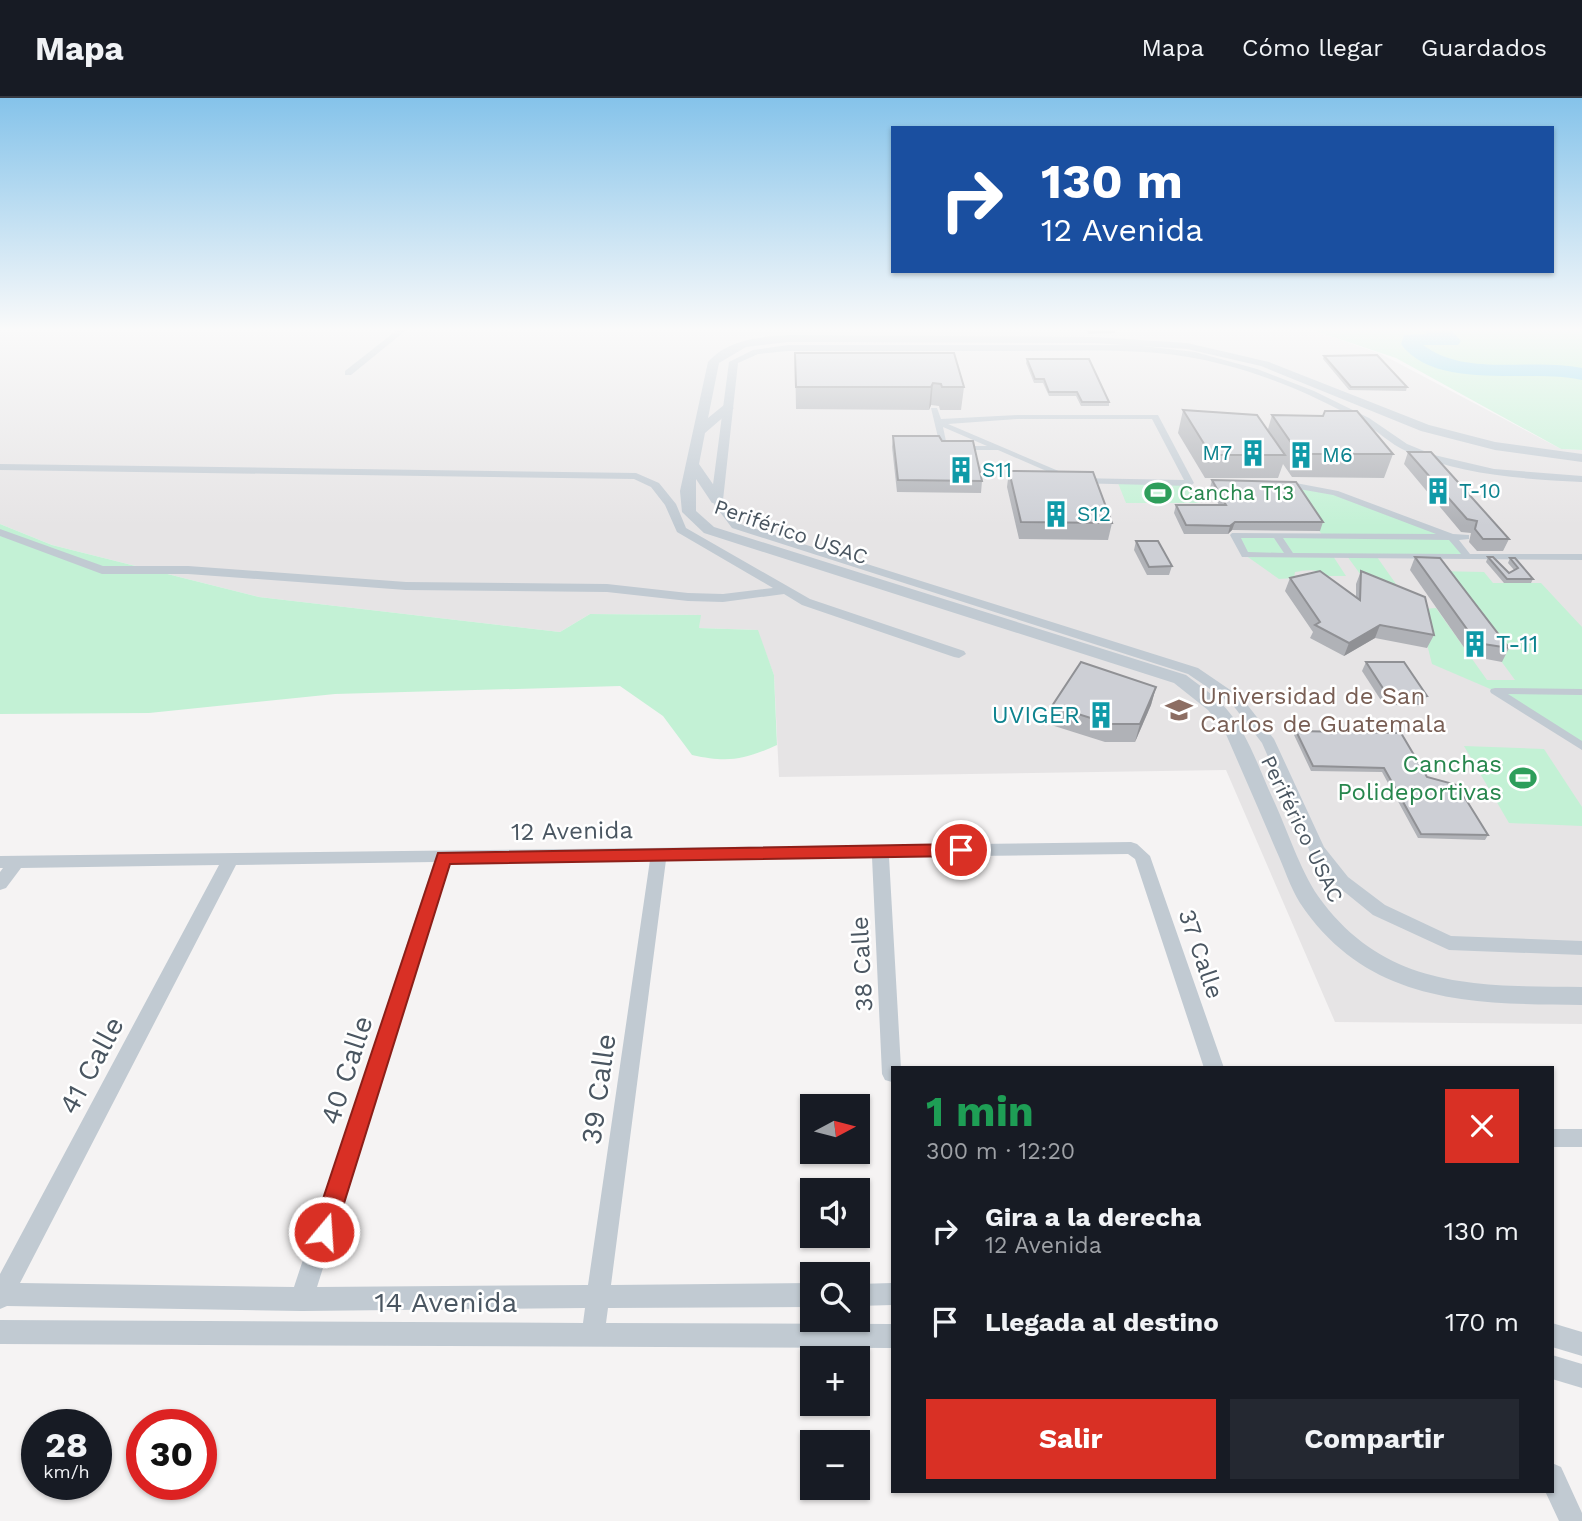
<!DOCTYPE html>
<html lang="es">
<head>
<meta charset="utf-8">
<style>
	body { margin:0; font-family:"Work Sans",sans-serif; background:#242831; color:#f1f3f6; height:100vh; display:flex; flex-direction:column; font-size:26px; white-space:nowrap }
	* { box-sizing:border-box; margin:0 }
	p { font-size:23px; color:#9ea1a6 }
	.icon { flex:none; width:38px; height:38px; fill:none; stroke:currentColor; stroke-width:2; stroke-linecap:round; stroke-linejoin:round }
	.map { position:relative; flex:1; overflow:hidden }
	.drawer { position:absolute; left:891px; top:968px; width:663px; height:427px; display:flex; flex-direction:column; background:#171b24; border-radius:0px; box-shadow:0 2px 5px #0004 }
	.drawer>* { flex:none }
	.guide { position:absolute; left:891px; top:28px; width:663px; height:147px; border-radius:0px; box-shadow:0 2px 5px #0004; background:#1a4fa0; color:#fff; overflow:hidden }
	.needle { width:46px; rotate:83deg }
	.tools { position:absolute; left:800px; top:996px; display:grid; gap:14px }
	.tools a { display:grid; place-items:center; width:70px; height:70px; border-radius:0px; background:#171b24; box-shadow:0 2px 5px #0004; font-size:35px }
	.speed { position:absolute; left:21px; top:1311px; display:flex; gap:14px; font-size:35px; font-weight:700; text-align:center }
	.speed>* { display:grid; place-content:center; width:91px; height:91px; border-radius:50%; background:#171b24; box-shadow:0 2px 5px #0004; line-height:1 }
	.speed small { font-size:18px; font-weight:400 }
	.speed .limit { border:10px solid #d22; background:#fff; color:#111 }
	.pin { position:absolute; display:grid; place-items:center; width:60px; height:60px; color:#fff; margin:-30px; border:4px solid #fff; border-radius:50%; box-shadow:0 2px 7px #0007 }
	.me { position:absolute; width:77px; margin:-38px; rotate:18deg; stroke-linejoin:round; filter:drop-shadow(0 0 5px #0008) }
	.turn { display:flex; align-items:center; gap:24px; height:147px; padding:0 35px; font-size:32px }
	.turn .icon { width:91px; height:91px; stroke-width:2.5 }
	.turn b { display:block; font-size:49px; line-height:60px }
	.round { display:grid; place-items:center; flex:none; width:74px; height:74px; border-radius:0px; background:#242831 }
	.overview { display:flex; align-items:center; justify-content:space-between; height:119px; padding:0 35px }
	h1 { font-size:42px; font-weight:700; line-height:52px; color:#1e9e55 }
	.button { display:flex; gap:14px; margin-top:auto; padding:14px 35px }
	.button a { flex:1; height:80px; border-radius:0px; background:#d93025; color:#fff; font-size:28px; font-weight:700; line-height:80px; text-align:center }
	.button a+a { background:#242831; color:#f1f3f6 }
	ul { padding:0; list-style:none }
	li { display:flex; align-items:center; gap:21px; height:91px; padding:0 35px }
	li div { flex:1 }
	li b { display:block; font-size:26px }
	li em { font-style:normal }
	header { display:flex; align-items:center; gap:42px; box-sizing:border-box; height:98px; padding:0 35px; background:#171b24; border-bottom:2px solid #363941 }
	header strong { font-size:33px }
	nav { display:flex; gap:38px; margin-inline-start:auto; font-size:24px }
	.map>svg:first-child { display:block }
	.education { fill:#e6e4e5 }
	.green { fill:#c3f1d5 }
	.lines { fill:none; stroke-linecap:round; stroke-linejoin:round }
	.river { fill:#90daee; fill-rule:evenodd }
	.pedestrian { fill:#c1cad2; fill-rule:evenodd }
	.minor { fill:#c1cad2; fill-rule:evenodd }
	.tertiary { fill:#c1cad2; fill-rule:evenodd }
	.wall { fill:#b0b2b7 }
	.shaded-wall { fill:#909195 }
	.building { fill:#cdcfd5; stroke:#909195; stroke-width:2 }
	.route { fill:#d93025; stroke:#8d1f18; stroke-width:2 }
	.labels { text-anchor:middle; stroke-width:5; stroke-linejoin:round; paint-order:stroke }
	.far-culture-label { font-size:21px; fill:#0d838f; stroke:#fff; text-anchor:start }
	.far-leisure-label { font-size:21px; fill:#27864d; stroke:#fff; text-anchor:start }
	.far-street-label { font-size:21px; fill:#4a5661; stroke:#fff }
	.culture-label { font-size:24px; fill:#0d838f; stroke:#fff; text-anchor:start }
	.education-label { font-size:24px; fill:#785e54; stroke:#fff; text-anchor:start }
	.leisure-label { font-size:24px; fill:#27864d; stroke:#fff; text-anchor:end }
	.street-label { font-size:24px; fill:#4a5661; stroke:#fff }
	.near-street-label { font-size:28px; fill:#4a5661; stroke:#fff }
</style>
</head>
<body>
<header>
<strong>Mapa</strong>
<nav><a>Mapa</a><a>Cómo llegar</a><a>Guardados</a></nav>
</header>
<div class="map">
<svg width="1582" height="1423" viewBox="0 0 1582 1423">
	<rect width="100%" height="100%" fill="#f5f3f3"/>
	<polygon class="education" points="0,229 1303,229 1381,256 1561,351 1582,352 1582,926 1335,924 1226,672 779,679 774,577 757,532 699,530 700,517 590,516 560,534 259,499 52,447 0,426"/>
	<g class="green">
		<polygon points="1303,229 1565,229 1582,233 1582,352 1561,351 1396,260"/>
		<polygon points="1118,385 1190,385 1200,405 1126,405"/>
		<path d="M 1289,386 L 1335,395 L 1452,439 L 1468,459 L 1377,459 L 1403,496 L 1363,480 L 1347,458 L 1333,458 L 1346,478 L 1326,478 C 1317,470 1306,472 1295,474 L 1294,480 L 1279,481 L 1245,457 L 1235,437 L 1322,437 Z"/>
		<path d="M 0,426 L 52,447 L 259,499 L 560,534 L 590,516 L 701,517 L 699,530 L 758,532 L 774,577 L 777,647 C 744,662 728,665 692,657 L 663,618 L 620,588 L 335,596 L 149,615 L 0,616 Z"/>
		<polygon points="1435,473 1484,474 1493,485 1541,485 1582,529 1582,648 1495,593 1432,566 1425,538 1409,512 1436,510 1487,582 1515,582"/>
		<polygon points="1464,648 1544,651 1582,709 1582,728 1509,725"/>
	</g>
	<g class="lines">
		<path class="river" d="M 1413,229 L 1451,232 L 1461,243 L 1458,247 L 1423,247 C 1467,280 1531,259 1582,270 L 1582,282 C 1530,270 1436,294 1401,246 L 1404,237 L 1427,236 Z"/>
		<g class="pedestrian">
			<path d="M 931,310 L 937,310 L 941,321 L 1017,317 L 1158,317 L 1194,385 L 1190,388 L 1074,385 L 998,352 L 941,352 ZM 1017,321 L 1152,321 L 1184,382 L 1075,380 L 948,326 ZM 943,329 L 987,348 L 947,348 Z"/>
			<path d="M 1285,383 L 1338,393 L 1453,436 L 1469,437 L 1469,441 L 1459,442 L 1470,456 L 1582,456 L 1582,462 L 1242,459 L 1230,437 L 1232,435 L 1436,436 L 1333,397 L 1282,388 L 1281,386 ZM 1241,440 L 1274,440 L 1284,455 L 1248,454 ZM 1283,440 L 1449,442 L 1461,456 L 1293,455 Z"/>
			<polygon points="1495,590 1582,591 1582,597 1508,596 1582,643 1582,652 1491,595 1490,593 1491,591"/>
		</g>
		<g class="minor">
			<polygon points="401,229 410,229 351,277 345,277 345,273"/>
			<path d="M 788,247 L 1134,247 L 1195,254 L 1257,271 L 1314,293 L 1369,320 L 1407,346 L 1434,357 L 1494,371 L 1582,378 L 1582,384 C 1522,381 1461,377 1406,353 C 1390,346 1377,332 1362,324 C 1318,299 1270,278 1221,266 C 1157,249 1091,253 1026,253 C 947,253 867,253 788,253 L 758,256 L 738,265 L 723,402 L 740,426 L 1198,570 L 1242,600 L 1274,641 L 1324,749 L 1348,779 L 1385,807 L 1451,838 L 1582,843 L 1582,857 L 1449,852 L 1373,817 L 1336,787 L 1311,756 L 1262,645 L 1232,606 L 1188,576 L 732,430 L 711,402 L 729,264 L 753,252 Z"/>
			<polygon points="0,366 636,375 659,385 676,406 686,430 810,501 964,553 966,556 959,560 954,559 802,507 784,496 723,504 688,503 607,494 406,492 188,476 102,476 0,438 0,431 103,468 188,468 406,484 607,486 688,495 723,496 773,490 677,434 665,407 651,389 634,381 0,372"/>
			<path d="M 1131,744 L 1137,746 L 1150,758 L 1224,970 L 1204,970 L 1135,761 L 1128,756 L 889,759 L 901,970 L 892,970 L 892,984 L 885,982 L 882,976 L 872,759 L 666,762 L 611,1187 L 812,1185 L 812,1209 L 608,1210 L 606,1225 L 892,1226 L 892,1250 L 0,1246 L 0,1222 L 583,1225 L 585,1210 L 302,1213 L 7,1208 L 0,1211 L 0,1176 L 219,767 L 21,770 L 6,790 L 0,792 L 0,774 L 3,770 L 0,770 L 0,758 ZM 650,762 L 588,1187 L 317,1189 L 451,764 ZM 434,764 L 294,1189 L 20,1185 L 236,767 Z"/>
			<rect x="1552" y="1031" width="30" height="18"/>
			<polygon points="892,1185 892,1207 858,1208 858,1186"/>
			<polygon points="1552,1225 1582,1234 1582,1258 1552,1249"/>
			<polygon points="1552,1257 1582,1266 1582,1290 1552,1281"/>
			<polygon points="1552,1365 1561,1369 1582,1415 1582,1423 1559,1423 1545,1393 1552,1393"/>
		</g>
		<path class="tertiary" d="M 788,237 L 1094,239 L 1187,245 L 1269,264 L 1429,327 L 1495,344 L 1582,356 L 1582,364 L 1495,352 L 1421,333 L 1261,268 L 1187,251 L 1094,245 L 788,244 L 746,249 L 719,265 L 708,320 L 724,307 L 734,310 L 705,335 L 699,366 L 724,402 L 712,405 L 696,381 L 696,413 L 714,429 L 1186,577 C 1197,586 1210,594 1220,604 C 1246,629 1258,669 1273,701 C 1287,731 1300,772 1318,798 C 1385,892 1478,888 1582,889 L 1582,907 C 1473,906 1368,907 1300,805 C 1290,789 1284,769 1276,752 C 1259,712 1242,673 1225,634 L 1208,612 L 1174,585 L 704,435 L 682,414 L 680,393 L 708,264 C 728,241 760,239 788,237 Z"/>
	</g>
	<g class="wall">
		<polygon points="1084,229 1116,229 1115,235 1089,236"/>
		<polygon points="795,255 964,289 961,312 940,312 939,308 931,307 929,312 796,311"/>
		<polygon points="1324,258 1407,289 1406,293 1349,292 1323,261"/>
		<polygon points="1027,261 1109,304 1109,308 1081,308 1076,298 1049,298 1043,285 1034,285 1026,265"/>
		<polygon points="1183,312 1268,331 1272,317 1393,356 1384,380 1292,379 1283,366 1278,380 1205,380 1178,335"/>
		<polygon points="893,338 942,343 982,383 981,395 897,394 892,349"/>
		<polygon points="1408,354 1509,441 1503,453 1477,453 1469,444 1471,435 1461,434 1404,366"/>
		<polygon points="1009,373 1112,425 1108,442 1019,441 1007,389"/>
		<polygon points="1212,382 1323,424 1320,433 1232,432 1228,436 1184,436 1174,415 1176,407 1219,407 1210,390"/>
		<polygon points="1136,443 1172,468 1169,477 1147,477 1134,452"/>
		<polygon points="1415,459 1509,550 1502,564 1470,558 1410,472"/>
		<polygon points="1488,459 1509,475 1514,472 1508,465 1510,460 1533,481 1531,485 1504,485 1486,464"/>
		<polygon points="1361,473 1434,537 1427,550 1375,540 1344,558 1310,540 1313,534 1285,493 1290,480 1356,499 1356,486"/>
		<polygon points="1366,564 1427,598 1423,607 1384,607 1362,573"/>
		<polygon points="1156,589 1151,607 1135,644 1105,644 1048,626 1052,608"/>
		<polygon points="1296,633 1427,679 1488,737 1485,742 1418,740 1382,674 1311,673 1294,637"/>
	</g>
	<g class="shaded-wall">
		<polygon points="933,285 931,307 929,312 931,289"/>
		<polygon points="1235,424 1232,432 1228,436 1230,428"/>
		<polygon points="1380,527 1375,540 1344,558 1349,545"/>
		<polygon points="1156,589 1151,607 1135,644 1140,626"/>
	</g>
	<g class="building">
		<polygon points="1089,229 1116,229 1090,230"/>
		<polygon points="795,255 954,255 964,289 942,289 941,286 933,285 931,289 796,289"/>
		<polygon points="1377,257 1407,289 1351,289 1324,258"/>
		<polygon points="1027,261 1089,261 1109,304 1082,304 1077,294 1049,294 1044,281 1035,281"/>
		<polygon points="1183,312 1257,317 1285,357 1211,357"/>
		<polygon points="1325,313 1357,313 1393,356 1299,356 1272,317 1323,318"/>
		<polygon points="893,338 939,338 942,343 973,343 982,383 898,382"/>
		<polygon points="1408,354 1431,354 1509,441 1483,441 1475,431 1477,423 1467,421"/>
		<polygon points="1009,373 1093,374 1112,425 1021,424"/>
		<polygon points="1212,382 1296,384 1323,424 1235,424 1230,428 1186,427 1176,407 1226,407"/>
		<polygon points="1136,443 1158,443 1172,468 1149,469"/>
		<polygon points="1415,459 1440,460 1509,550 1477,545"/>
		<polygon points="1488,459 1493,459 1509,475 1518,470 1510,460 1515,460 1533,481 1507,481"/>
		<polygon points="1320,473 1360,502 1361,473 1425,499 1434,537 1380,527 1349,545 1315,527 1320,524 1290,480"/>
		<polygon points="1081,564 1156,589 1140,626 1110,626 1052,608"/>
		<polygon points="1366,564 1404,564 1427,598 1388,598"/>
		<polygon points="1296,633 1401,635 1427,679 1457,687 1488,737 1421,736 1384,670 1313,668"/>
	</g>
	<linearGradient id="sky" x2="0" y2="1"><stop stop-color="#85c3ea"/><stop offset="0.54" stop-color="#fafafa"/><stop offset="1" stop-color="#fafafa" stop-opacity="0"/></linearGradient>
	<rect width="1582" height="428" fill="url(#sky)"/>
	<polygon class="route" points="961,746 969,752 961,758 450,766 335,1134 331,1141 324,1144 316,1141 312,1134 438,755"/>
	<defs>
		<symbol id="building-bare" viewBox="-9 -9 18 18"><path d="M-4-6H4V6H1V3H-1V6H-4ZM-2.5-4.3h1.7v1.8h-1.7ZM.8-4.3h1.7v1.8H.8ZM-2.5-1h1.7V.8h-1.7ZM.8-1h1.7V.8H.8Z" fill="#0f9aa8" stroke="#fff" stroke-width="2.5" paint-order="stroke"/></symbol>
		<symbol id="stadium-bare" viewBox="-9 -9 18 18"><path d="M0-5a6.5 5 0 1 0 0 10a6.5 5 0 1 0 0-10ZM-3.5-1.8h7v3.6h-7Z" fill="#2e9e5b" stroke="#fff" stroke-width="2.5" paint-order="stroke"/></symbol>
		<symbol id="university-bare" viewBox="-9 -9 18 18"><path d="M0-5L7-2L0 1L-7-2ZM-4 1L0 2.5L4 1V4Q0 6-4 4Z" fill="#8d6e63" stroke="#fff" stroke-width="2.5" paint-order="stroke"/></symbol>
	</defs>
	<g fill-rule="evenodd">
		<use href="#building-bare" x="1234" y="336" width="38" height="38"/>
		<use href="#building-bare" x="1282" y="338" width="38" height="38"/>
		<use href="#building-bare" x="942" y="353" width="38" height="38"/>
		<use href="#building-bare" x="1419" y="374" width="38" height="38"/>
		<use href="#stadium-bare" x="1139" y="376" width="38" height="38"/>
		<use href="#building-bare" x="1037" y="397" width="38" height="38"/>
		<use href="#building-bare" x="1456" y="527" width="38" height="38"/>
		<use href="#university-bare" x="1160" y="593" width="38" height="38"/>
		<use href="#building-bare" x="1082" y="598" width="38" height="38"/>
		<use href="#stadium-bare" x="1504" y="661" width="38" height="38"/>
	</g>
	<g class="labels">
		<g class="far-culture-label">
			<text x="1232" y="362" text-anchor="end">M7</text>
			<text x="1322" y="364">M6</text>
			<text x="982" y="379">S11</text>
			<text x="1459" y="400">T-10</text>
			<text x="1077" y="423">S12</text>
		</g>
		<g class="far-leisure-label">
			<text x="1179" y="402">Cancha T13</text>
		</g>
		<g class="far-street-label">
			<text transform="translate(791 434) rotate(19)" y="7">Periférico USAC</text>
			<text transform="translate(1302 731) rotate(64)" y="7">Periférico USAC</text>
		</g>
		<g class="culture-label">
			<text x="1496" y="554">T-11</text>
			<text x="1080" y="625" text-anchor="end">UVIGER</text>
		</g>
		<g class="education-label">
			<text x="1200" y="606">Universidad de San<tspan x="1200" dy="28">Carlos de Guatemala</tspan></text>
		</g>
		<g class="leisure-label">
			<text x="1502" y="674">Canchas<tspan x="1502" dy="28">Polideportivas</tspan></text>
		</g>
		<g class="street-label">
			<text transform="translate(572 733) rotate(-1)" y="8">12 Avenida</text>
			<text transform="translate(1201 856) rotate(71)" y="8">37 Calle</text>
			<text transform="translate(862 866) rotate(-93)" y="8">38 Calle</text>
		</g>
		<g class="near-street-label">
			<text transform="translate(91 967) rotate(-62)" y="10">41 Calle</text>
			<text transform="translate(346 972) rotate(-72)" y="10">40 Calle</text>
			<text transform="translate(598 991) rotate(-82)" y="10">39 Calle</text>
			<text x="446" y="1214">14 Avenida</text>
		</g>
	</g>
</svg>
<div class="tools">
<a><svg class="needle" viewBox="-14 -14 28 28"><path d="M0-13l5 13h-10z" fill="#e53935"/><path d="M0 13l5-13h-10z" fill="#9ea1a6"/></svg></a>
<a><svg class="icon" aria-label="sound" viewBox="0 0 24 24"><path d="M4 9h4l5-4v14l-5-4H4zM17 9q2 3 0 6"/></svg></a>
<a><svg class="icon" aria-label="search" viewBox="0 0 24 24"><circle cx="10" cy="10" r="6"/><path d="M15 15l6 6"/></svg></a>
<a>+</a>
<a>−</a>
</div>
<div class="speed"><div>28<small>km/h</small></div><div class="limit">30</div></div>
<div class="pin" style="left:961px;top:752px;background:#d93025"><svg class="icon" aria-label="arrive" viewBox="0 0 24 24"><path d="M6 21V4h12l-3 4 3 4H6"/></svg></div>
<svg class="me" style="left:324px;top:1134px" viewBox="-20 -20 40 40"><circle r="17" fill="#d93025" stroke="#fff" stroke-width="3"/><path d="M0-11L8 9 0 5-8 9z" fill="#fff"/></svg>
<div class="guide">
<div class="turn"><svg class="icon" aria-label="right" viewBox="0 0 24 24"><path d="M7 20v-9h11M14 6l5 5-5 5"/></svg><div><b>130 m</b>12 Avenida</div></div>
</div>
<section class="drawer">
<div class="overview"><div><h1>1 min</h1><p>300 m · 12:20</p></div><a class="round" style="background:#d93025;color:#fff"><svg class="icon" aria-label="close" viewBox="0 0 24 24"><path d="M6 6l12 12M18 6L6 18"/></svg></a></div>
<ul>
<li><svg class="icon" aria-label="right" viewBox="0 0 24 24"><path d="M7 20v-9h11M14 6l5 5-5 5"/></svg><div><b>Gira a la derecha</b><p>12 Avenida</p></div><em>130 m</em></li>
<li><svg class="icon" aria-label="arrive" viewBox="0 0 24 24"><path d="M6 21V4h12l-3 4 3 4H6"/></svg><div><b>Llegada al destino</b></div><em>170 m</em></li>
</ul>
<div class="button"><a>Salir</a><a>Compartir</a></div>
</section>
</div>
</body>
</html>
